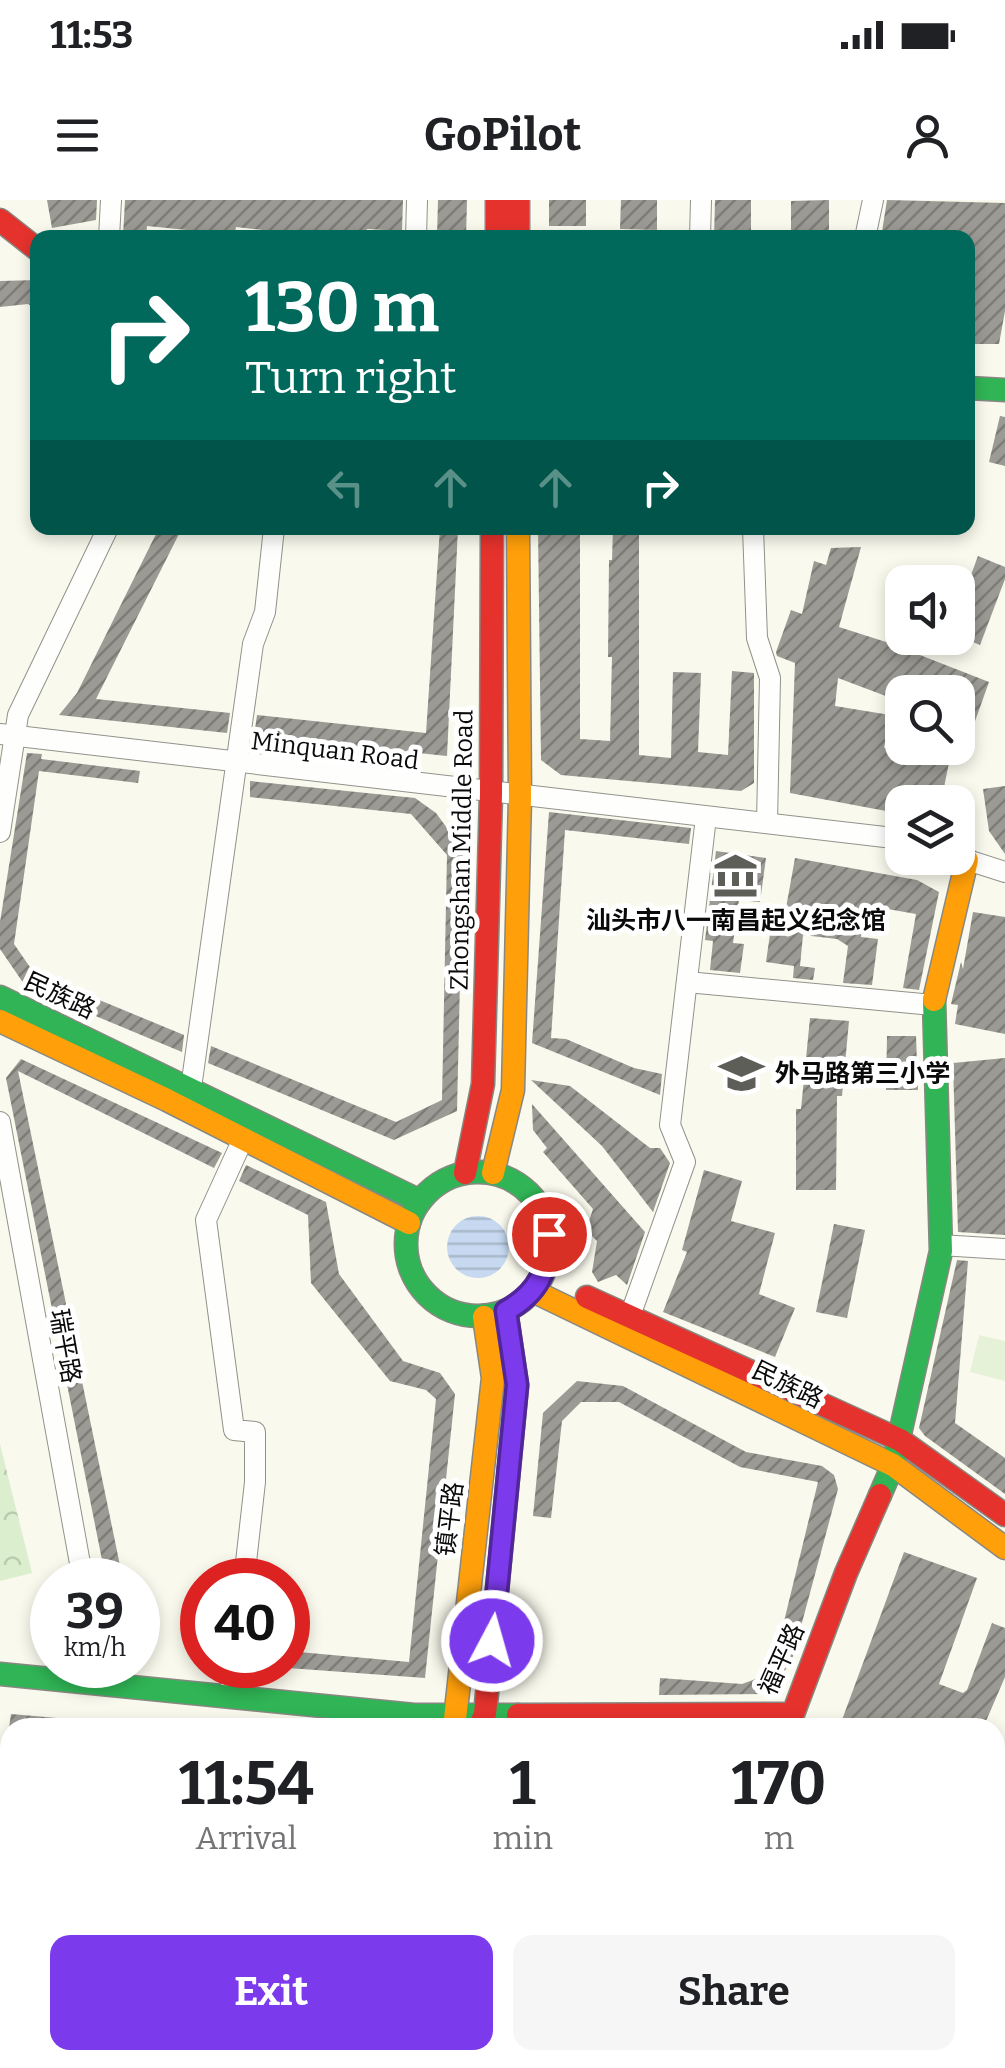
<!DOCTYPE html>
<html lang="en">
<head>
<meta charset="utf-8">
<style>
	body { margin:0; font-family:Bitter,"Noto Sans SC",serif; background:#f6f6f6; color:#202124; height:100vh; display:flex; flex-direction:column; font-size:38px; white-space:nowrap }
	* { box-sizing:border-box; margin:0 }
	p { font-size:32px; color:#757577 }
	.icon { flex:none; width:55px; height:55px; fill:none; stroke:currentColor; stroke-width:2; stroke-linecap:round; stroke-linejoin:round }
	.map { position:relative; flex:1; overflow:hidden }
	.sheet { position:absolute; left:0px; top:1518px; width:1005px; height:352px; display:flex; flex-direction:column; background:#fff; border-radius:30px 30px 0 0; box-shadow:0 5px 15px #0003 }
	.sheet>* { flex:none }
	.hud { position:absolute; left:30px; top:30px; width:945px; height:305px; border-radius:20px; box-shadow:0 5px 15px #0003; background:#00695c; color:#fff; overflow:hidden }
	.fabs { position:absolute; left:885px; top:365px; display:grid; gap:20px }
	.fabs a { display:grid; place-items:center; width:90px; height:90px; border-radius:20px; background:#fff; box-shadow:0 5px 15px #0003; font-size:50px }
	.speed { position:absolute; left:30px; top:1358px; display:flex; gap:20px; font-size:50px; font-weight:700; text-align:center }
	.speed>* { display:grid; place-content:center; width:130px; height:130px; border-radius:50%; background:#fff; box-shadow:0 5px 15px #0003; line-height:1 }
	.speed small { font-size:25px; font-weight:400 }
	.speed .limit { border:15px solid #d22; background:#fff; color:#111 }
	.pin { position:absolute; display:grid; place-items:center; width:85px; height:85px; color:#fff; margin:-42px; border:5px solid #fff; border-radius:50%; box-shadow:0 2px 10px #0007 }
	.me { position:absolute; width:110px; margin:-55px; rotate:6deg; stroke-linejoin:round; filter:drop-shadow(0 0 8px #0008) }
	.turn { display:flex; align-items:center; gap:35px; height:210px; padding:0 50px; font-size:45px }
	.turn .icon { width:130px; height:130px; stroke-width:2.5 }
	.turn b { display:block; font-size:70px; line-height:85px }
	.lanes { display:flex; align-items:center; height:95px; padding:0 50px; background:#0003; justify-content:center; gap:50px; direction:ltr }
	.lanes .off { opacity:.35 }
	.eta { display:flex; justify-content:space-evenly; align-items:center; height:170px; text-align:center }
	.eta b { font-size:60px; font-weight:700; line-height:70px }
	.cta { display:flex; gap:20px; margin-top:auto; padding:20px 50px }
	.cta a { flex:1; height:115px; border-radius:20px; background:#7c3aed; color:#fff; font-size:40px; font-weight:700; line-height:115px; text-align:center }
	.cta a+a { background:#f6f6f6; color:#202124 }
	.status { display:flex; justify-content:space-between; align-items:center; height:70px; padding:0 50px; background:#fff; direction:ltr }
	.status svg { height:28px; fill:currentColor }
	header { display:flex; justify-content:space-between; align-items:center; height:130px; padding:0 50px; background:#fff; font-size:45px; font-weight:700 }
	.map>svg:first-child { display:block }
	.park { fill:url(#park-crowns) }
	.pitch { fill:#e6f2d8 }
	.water { fill:url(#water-rules) }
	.building { fill:url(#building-hatch) }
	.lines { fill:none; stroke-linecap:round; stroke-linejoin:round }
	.street-casing { stroke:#92928c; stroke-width:22 }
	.fast-casing { stroke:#888883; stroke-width:25 }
	.slow-casing { stroke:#888883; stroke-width:25 }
	.jam-casing { stroke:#888883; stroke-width:25 }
	.street { stroke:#fefefc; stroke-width:20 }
	.fast { stroke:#30b455; stroke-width:22 }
	.slow { stroke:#ff9f0a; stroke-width:22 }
	.jam { stroke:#e5322d; stroke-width:22 }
	.route-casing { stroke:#51269a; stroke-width:25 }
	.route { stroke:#7c3aed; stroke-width:18 }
	.labels { text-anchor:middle; stroke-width:10; stroke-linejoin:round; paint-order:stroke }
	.street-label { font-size:25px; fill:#0a0a0a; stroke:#fff }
	.poi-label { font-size:25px; font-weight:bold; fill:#0a0a0a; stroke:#fff }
</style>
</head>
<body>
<div class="status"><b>11:53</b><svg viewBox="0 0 49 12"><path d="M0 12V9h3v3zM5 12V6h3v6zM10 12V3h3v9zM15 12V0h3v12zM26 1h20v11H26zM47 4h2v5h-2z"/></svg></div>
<header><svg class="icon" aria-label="menu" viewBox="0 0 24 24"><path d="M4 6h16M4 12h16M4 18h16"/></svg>GoPilot<svg class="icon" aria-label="person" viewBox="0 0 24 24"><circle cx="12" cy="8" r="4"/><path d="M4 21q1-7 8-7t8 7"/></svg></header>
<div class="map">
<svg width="1005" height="1868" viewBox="0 0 1005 1868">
	<defs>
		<pattern id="park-crowns" width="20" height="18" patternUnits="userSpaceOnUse" patternTransform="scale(2.5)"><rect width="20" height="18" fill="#dbeece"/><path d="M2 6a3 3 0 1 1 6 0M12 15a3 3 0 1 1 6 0" fill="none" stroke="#bbcbb0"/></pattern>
		<pattern id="water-rules" width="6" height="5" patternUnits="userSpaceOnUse" patternTransform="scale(2.5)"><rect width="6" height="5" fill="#c6d9f0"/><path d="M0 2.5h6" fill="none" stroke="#a9b9cc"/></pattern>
		<pattern id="building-hatch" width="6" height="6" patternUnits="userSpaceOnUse" patternTransform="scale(2.5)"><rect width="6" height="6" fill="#9b9a94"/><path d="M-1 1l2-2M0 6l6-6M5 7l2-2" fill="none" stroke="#7d7c77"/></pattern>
	</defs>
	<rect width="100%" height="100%" fill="#f9f9ed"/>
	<polygon class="park" points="0,1244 32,1373 0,1381"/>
	<polygon class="pitch" points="979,1135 1005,1141 1005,1181 970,1172"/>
	<circle class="water" cx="478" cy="1047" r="31"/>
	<g class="building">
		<polygon points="47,0 97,0 96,20 52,28"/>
		<polygon points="125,0 403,0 402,31 367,29 366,34 326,31 326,37 236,27 234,38 206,38 207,32 147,26 146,38 138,38 123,36"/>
		<polygon points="438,0 467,0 466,38 437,37"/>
		<rect x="549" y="0" width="37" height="26"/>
		<polygon points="621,0 657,0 657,30 620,29"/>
		<polygon points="715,0 751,0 751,38 714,38"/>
		<polygon points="829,0 829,38 791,38 791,1"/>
		<polygon points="887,0 1005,3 1005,111 999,144 968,144 968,38 881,38"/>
		<polygon points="38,80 38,111 28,104 0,107 0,81"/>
		<polygon points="1000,216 1005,217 1005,266 989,262"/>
		<polygon points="159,328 182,328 96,499 230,513 227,533 59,515 77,493"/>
		<polygon points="440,328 458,328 447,556 254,536 257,515 426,533"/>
		<polygon points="538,328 580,328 580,539 610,541 612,457 608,457 609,360 612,360 613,328 639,328 639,555 671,558 673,472 701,473 698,552 728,555 732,471 754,473 754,583 741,591 561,575 541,560"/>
		<polygon points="861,347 839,427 886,442 902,402 902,448 989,482 974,524 958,518 958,492 902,492 899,501 838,478 835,506 890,515 884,548 952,548 941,602 902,602 902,614 790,593 795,463 777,456 776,452 791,410 802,414 814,361 826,365 831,348"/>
		<polygon points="978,356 1005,367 1005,379 980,445 958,436 958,410"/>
		<polygon points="27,553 42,554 41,559 140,571 138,583 39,571 14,744 34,773 184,835 182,852 26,787 0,749 0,722"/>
		<polygon points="250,581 415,598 436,613 463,650 457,911 394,940 208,863 211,846 396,922 442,900 447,655 411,614 250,597"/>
		<polygon points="1005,586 1005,654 989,631 983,589"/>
		<polygon points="549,612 691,628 689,644 565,630 551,838 566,839 634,868 662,874 660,895 532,843"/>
		<polygon points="716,651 766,658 760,702 739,700 733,743 744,744 740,773 710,770 713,741 705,740"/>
		<polygon points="795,658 917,680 939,692 919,790 903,788 916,714 865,705 861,737 878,739 872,785 843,783 848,746 837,739 803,735 800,766 815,768 813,780 793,778 794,766 766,762 774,706 786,708"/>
		<polygon points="973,712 1005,717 1005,834 955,824 958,805 951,804 961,762 963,769"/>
		<polygon points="810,818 849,821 842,896 837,896 836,990 796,990 796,909 801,909"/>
		<polygon points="887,836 916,836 918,890 886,890"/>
		<polygon points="1005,858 1005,1035 958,1032 953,863"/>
		<polygon points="21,859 222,953 214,968 18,871 123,1380 106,1380 6,878"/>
		<polygon points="531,880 570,886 650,948 660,948 670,963 653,1012 602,946"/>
		<polygon points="532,904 645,1032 627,1085 616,1075 598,1082 592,1072 597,1041 586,1030 593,1009 543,952 547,948 533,930"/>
		<polygon points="246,965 326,1002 339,1074 403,1161 440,1173 455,1194 425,1478 288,1468 288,1451 409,1462 436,1199 426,1190 390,1181 311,1083 308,1015 239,981"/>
		<polygon points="704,970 742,981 731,1021 775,1033 759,1094 795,1108 775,1157 663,1112 687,1052 682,1050"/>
		<polygon points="834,1024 865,1030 847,1118 816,1112"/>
		<polygon points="957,1060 968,1061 955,1223 1005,1258 1005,1294 925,1236 919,1228"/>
		<polygon points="577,1181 623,1186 746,1252 822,1266 834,1275 838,1289 793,1456 780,1480 765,1494 659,1495 660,1478 742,1484 761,1477 777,1450 818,1282 740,1267 619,1202 581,1202 562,1221 551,1318 533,1316 543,1213"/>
		<polygon points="904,1352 977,1378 939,1484 963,1493 967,1490 992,1423 1005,1428 1005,1477 983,1528 839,1528"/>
		<polygon points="11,1514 57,1518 56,1528 9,1528"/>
	</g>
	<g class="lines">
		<defs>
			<g id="street">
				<polyline points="109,38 111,0"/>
				<polyline points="416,38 417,0"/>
				<polyline points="700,38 701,0"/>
				<polyline points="865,38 873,0"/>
				<polyline points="753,328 757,438 770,478 767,623"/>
				<polyline points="0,534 902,639"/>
				<polyline points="0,632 18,515 108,328"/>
				<polyline points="958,657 1005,672"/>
				<polyline points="687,782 933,805"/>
				<polyline points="191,888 253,444 265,412 274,328"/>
				<polyline points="0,922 83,1380"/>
				<polyline points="243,939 206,1020 234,1230 255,1232 255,1282 244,1380"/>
				<polyline points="940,1045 1005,1049"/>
				<polyline points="630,1116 685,962 670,925 706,617"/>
				<polyline points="230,1497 234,1465"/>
				<polyline points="995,1771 1005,1772"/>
				<polyline points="898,1868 899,1860"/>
			</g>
			<g id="fast">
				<polyline points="968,188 1005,190"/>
				<polyline points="0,797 420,1001"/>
				<circle cx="478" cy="1044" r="72"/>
				<polyline points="880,1295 893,1265 941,1051 934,800"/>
				<polyline points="0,1474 414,1515 518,1515"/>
				<polyline points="63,1860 67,1868"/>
				<polyline points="434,1868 435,1860"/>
			</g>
			<g id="slow">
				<polyline points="934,800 967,660"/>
				<polyline points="0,821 167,900 409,1023"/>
				<polyline points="493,973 513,890 520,597 518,328"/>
				<polyline points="533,1091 893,1265 1005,1348"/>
				<polyline points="454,1528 493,1178 484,1117"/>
				<polyline points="0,1715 10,1738"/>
			</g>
			<g id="jam">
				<polyline points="497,0 497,38"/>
				<polyline points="518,0 518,38"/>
				<polyline points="0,20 38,50"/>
				<polyline points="465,973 483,884 491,594 492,328"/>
				<polyline points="587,1097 900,1240 1005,1315"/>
				<polyline points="518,1515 793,1514 846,1373 880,1295"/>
				<polyline points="479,1528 485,1514 517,1185 506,1111"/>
			</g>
		</defs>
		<use href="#street" class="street-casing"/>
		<use href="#fast" class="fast-casing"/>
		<use href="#slow" class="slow-casing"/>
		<use href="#jam" class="jam-casing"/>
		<use href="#street" class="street"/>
		<use href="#fast" class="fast"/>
		<use href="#slow" class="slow"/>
		<use href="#jam" class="jam"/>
	</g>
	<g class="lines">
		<defs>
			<path id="route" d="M 492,1441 L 517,1185 L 506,1111 C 538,1093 549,1070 549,1034"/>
		</defs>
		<use href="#route" class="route-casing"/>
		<use href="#route" class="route"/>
	</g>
	<defs>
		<symbol id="museum-bare" viewBox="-9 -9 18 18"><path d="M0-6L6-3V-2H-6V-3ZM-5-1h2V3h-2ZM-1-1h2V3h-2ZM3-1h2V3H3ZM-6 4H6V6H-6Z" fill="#5e5e59" stroke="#fff" stroke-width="2.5" paint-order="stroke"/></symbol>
		<symbol id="school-bare" viewBox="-9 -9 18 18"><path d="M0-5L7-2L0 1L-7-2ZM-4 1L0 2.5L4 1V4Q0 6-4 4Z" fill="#5e5e59" stroke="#fff" stroke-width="2.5" paint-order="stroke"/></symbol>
	</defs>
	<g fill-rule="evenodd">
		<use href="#museum-bare" x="704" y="644" width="63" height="63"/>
		<use href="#school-bare" x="710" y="842" width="63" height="63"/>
	</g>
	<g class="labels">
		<g class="street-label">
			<text transform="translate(335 550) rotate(7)" y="9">Minquan Road</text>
			<text transform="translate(461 650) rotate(-89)" y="9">Zhongshan Middle Road</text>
			<text transform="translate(60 795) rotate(25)" y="9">民族路</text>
			<text transform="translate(66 1146) rotate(80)" y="9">瑞平路</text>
			<text transform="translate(788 1184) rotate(26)" y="9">民族路</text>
			<text transform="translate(449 1319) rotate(-83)" y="9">镇平路</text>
			<text transform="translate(781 1459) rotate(-66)" y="9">福平路</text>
		</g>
		<g class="poi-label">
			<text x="736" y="729">汕头市八一南昌起义纪念馆</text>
			<text x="775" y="882" text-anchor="start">外马路第三小学</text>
		</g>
	</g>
</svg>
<div class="fabs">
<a><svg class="icon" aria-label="sound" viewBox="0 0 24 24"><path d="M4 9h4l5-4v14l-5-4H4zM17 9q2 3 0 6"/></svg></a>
<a><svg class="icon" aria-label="search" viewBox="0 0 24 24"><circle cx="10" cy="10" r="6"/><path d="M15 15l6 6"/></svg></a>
<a><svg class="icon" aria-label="layers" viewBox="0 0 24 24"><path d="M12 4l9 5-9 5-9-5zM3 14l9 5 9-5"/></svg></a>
</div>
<div class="speed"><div>39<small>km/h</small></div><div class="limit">40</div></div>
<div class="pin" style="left:549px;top:1034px;background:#d93025"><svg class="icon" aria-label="arrive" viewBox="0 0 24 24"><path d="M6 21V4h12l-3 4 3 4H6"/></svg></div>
<svg class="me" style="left:492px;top:1441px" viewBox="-20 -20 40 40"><circle r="17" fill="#7c3aed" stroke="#fff" stroke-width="3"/><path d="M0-11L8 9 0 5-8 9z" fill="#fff"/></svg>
<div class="hud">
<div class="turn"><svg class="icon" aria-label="right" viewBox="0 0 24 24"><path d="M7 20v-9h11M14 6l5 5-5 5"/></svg><div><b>130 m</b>Turn right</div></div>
<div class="lanes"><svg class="icon off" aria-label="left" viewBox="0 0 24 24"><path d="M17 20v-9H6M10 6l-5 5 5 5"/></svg><svg class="icon off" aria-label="ahead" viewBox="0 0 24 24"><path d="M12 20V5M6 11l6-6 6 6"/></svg><svg class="icon off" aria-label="ahead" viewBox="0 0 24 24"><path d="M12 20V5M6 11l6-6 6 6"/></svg><svg class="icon" aria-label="right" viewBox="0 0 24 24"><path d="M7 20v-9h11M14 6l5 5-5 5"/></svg></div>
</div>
<section class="sheet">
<div class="eta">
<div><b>11:54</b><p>Arrival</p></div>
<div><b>1</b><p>min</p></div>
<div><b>170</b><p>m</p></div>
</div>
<div class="cta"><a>Exit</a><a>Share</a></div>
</section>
</div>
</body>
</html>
